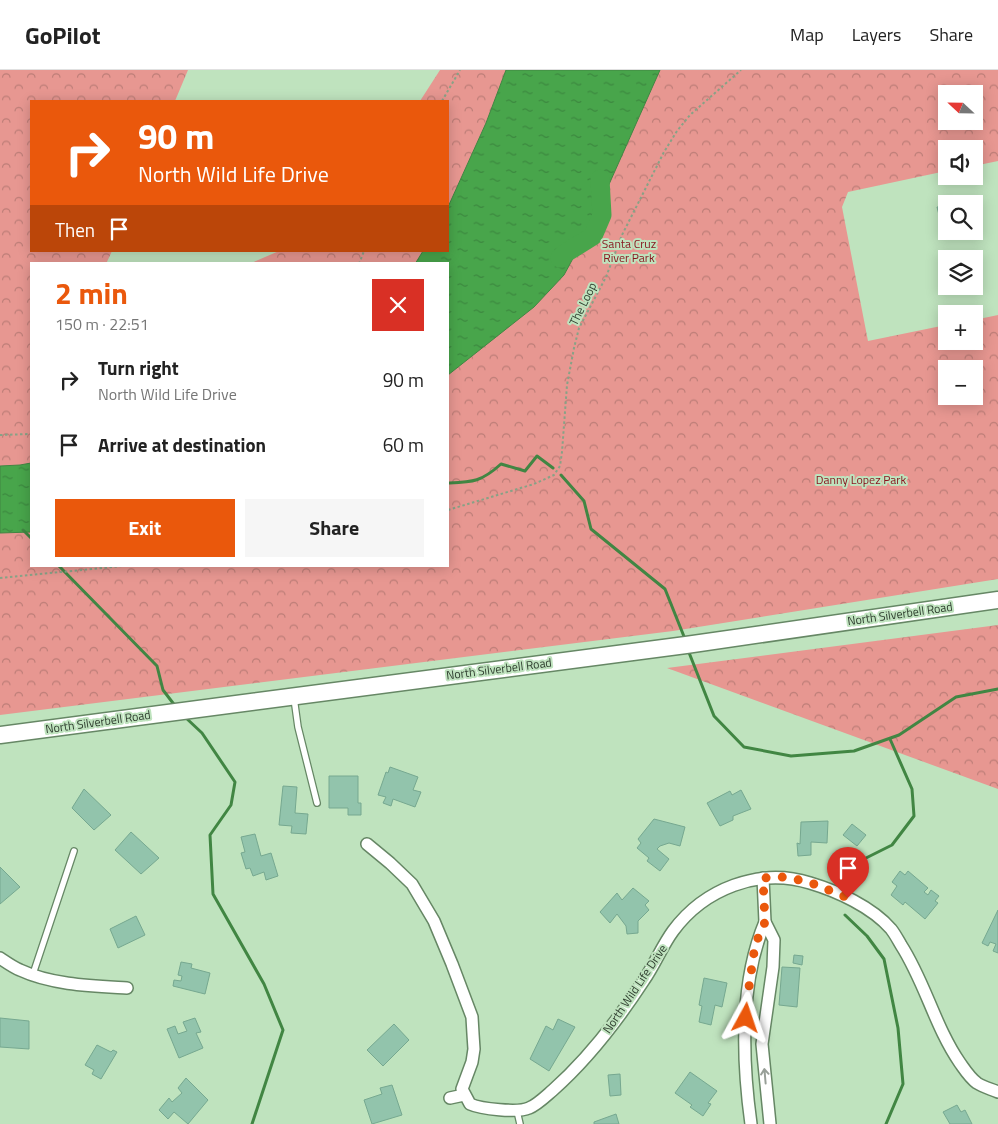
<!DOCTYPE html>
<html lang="en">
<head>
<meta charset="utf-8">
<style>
	body { margin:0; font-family:"Titillium Web",sans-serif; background:#f6f6f6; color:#222; height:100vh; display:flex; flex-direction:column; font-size:19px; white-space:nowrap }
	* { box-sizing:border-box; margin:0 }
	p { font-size:16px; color:#767676 }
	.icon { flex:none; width:28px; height:28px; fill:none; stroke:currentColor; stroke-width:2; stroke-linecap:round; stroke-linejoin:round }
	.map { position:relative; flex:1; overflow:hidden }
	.details { position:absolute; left:30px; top:192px; width:419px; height:305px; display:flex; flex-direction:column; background:#fff; border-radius:0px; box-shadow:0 2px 12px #0003 }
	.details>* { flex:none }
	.banner { position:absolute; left:30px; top:30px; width:419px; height:152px; border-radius:0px; box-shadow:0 2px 12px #0003; background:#ea580c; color:#fff; overflow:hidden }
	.needle { width:32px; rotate:292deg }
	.tools { position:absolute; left:938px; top:15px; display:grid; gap:10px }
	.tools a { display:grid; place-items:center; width:45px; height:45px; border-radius:0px; background:#fff; box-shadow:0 2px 12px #0003; font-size:25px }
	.pin { position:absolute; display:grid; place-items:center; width:42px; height:42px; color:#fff; margin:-51px -21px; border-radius:50% 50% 50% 0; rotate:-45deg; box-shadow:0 0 5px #0007 }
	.pin .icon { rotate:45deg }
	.me { position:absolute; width:55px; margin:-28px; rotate:5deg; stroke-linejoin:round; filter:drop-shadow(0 0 4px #0008) }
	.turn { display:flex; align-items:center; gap:18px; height:105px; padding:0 25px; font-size:22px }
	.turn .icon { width:65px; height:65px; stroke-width:2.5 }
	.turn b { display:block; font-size:35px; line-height:42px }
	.then { display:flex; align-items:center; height:48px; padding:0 25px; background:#0003; gap:10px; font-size:19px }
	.round { display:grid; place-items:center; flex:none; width:52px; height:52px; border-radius:0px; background:#f6f6f6 }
	.headline { display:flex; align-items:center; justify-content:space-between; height:85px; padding:0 25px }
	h1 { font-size:30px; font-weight:700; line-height:38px; color:#ea580c }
	.cta { display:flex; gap:10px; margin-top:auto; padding:10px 25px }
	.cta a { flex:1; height:58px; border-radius:0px; background:#ea580c; color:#fff; font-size:20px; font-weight:700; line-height:58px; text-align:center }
	.cta a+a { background:#f6f6f6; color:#222 }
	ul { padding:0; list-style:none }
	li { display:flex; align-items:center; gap:15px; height:65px; padding:0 25px }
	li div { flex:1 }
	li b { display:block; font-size:19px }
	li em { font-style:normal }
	header { display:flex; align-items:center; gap:30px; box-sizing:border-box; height:70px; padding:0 25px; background:#fff; border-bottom:1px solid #e0e0e0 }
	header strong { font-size:24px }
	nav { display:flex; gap:28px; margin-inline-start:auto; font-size:18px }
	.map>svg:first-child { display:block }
	.park { fill:url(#park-crowns); fill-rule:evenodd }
	.water { fill:url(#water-ripples); stroke:#418643 }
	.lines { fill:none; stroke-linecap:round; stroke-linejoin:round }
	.stream { stroke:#418643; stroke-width:3 }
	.river { stroke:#48a54b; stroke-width:19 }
	.building { fill:#92c4ac; stroke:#76a890 }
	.service-casing { stroke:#668765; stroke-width:8 }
	.minor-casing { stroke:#668765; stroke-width:14 }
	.secondary-casing { stroke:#668765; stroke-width:19 }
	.path { stroke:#87a286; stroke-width:2; stroke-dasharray:2.5 2.5; stroke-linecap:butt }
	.service { stroke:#fff; stroke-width:5.5 }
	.minor { stroke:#fff; stroke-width:11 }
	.secondary { stroke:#fff; stroke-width:16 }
	.oneway { stroke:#989f98 }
	.route { stroke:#ea580c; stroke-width:9; stroke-dasharray:0 16.2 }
	.labels { text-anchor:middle; stroke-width:4; stroke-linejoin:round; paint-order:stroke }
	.park-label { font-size:12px; fill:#87141d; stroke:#bfe3be }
	.street-label { font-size:12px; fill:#303f30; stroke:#bfe3be }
</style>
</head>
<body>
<header>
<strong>GoPilot</strong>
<nav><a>Map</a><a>Layers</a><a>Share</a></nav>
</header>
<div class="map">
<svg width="998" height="1054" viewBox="0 0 998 1054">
	<defs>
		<pattern id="park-crowns" width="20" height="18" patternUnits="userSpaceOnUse" patternTransform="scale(1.25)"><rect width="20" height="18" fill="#e79791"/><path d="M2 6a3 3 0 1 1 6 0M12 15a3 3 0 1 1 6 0" fill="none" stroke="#bc7d77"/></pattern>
		<pattern id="water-ripples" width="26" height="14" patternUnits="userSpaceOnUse" patternTransform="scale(1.25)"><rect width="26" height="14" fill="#48a54b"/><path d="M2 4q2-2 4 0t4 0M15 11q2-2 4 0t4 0" fill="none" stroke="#3c883f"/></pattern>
	</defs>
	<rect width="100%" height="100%" fill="#bfe3be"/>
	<g class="park">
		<path d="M 0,0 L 188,0 L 175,31 L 31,31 L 31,181 L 112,181 L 106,194 L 31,194 L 31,496 L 448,496 L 448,194 L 249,194 L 279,181 L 448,181 L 448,31 L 420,31 L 440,0 L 998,0 L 998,91 L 974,96 L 974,79 L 946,79 L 946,101 L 848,122 L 842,137 L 868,271 L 946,255 L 946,271 L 974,271 L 974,250 L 998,245 L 998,509 L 673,561 L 0,645 ZM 946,24 L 974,24 L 974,51 L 946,51 ZM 946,299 L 974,299 L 974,326 L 946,326 Z"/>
		<polygon points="998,555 998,719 667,598"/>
	</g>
	<g class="water">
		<polygon points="506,0 660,0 590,157 564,205 534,237 448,305 448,194 415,194 423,181 448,181 448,137 486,53"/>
		<polygon points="31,393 31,462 0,463 0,396 20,395"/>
	</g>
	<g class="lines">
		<g class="stream">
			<polyline points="561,405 584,431 591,459 665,519 685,569"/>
			<path d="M 448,413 C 473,412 481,412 501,394 L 525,401 L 537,386 L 553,398"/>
			<polyline points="23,460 31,468"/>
			<polyline points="59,496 157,596 163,620 176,637"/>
			<polyline points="688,580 714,646 744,677 791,686 854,681 899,665 956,627 998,619"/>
			<polyline points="185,647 202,663 235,712 231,735 210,765 213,824 264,914 283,960 252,1054"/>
			<polyline points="852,816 856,793 892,775 914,746 912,719 890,669"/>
			<polyline points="845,845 867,866 884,889 898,958 903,1014 886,1054"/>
		</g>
		<polyline class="river" points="560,188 564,184 593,166 602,145 600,109"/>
	</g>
	<g class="building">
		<polygon points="946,136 946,144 939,145 937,137"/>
		<polygon points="390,697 418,707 413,720 421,722 415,737 393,729 391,736 383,733 386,727 378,725 386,702 388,703"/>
		<polygon points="329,706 358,706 358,733 361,733 361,745 348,745 348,738 329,738"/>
		<polygon points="283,716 297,717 295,743 308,744 306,764 291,763 292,756 279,755"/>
		<polygon points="84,719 111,745 94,760 72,738"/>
		<polygon points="741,720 751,739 733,746 733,750 720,756 707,733 730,721 732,725"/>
		<polygon points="654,749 685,757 680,776 669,773 660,776 657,779 669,789 660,801 647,791 649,788 637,778 641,773 638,769"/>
		<polygon points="828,751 827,773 811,772 811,785 798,786 797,773 800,774 801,752"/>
		<polygon points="852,754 866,765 857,776 843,765"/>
		<polygon points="131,762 159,788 141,804 115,780"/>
		<polygon points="255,764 261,786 271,783 278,806 266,810 264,802 253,806 250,798 246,799 241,783 245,782 241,767"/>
		<polygon points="0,797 20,817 0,834"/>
		<polygon points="900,801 905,805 908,801 928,818 924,822 928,825 931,820 939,826 935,831 938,833 925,849 905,832 903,835 891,825 897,816 892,812"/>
		<polygon points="633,818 649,831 645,835 649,840 638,851 638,863 627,864 626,856 617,844 610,853 600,842 617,823 622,830"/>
		<polygon points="998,840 998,883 993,881 996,874 990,872 988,876 982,873"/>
		<polygon points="136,846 145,865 118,878 110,859"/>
		<polygon points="794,885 803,886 802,895 793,893"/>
		<polygon points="181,892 192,894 191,898 210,903 205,924 173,916 174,910 181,911 182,906 178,905"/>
		<polygon points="782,897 800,898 797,937 779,935"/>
		<polygon points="704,908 727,913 722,937 715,935 711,955 699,952 702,936 699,935"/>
		<polygon points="0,948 29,951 29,979 0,977"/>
		<polygon points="195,948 201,962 196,963 203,978 179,988 167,959 175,956 178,964 187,961 183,952"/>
		<polygon points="558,949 575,957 549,1001 530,989 546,956 553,960"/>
		<polygon points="394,954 409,970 383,996 367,980"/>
		<polygon points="97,975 111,982 113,980 117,982 101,1009 92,1004 94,1000 85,995"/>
		<polygon points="690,1002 717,1021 708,1033 711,1034 703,1046 690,1037 692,1035 675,1023"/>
		<polygon points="620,1004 621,1025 610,1026 608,1005"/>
		<polygon points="186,1008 208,1030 188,1054 174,1042 168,1049 159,1040 169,1028 172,1032 182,1023 178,1018"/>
		<polygon points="392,1015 402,1045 372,1054 364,1030 382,1024 380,1018"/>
		<polygon points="957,1035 961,1042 965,1040 972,1054 950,1054 943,1042"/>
		<polygon points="616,1044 619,1054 594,1054 594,1052"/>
	</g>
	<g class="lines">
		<defs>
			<g id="service">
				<polyline points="294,628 298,657 317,733"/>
				<polyline points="33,904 74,781"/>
				<polyline points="517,1041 520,1054"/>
			</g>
			<g id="minor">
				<path d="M 367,774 L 390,793 L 412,814 L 434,851 L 452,894 L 472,947 L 473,964 L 474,979 L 472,992 L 462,1019 L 470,1034 C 481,1039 518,1043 529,1038 C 537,1035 546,1026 553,1020 C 589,988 618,950 644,910 C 655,894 662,876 673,861 C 704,819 759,797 810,813 C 837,821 872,837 891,859 C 895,864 898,870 901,875 C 925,912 935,957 960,993 C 965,1000 970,1008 977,1013 C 983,1017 991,1019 998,1022"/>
				<polyline points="763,808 765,852 774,870 773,897 762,974 770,1054"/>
				<path d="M 0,888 C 6,892 13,897 20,900 C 52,915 93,916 127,918"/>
				<polyline points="450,1028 464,1025"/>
				<path d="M 751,1054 C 742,989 739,914 765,852"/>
			</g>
			<polyline id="secondary" points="0,665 686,575 998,530"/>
		</defs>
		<use href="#service" class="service-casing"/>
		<use href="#minor" class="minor-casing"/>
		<use href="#secondary" class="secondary-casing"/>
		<g class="path">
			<polyline points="442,31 460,0"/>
			<polyline points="359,194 364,181"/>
			<polyline points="0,365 31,364"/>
			<polyline points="448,440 534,414 554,405 560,396 562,382 567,315 574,278 579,258 606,207 622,165 664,82 677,61 690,45 741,0"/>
			<polyline points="0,508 122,496"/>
		</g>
		<use href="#service" class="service"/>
		<use href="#minor" class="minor"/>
		<use href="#secondary" class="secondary"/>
	</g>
	<defs><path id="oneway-shaft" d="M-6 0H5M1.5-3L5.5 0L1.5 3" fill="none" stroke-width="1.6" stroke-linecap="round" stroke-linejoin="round" transform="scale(1.25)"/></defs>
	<use class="oneway" href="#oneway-shaft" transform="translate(765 1006) rotate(-95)"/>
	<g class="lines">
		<polyline class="route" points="746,948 749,917 755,875 765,852 763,808 784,807 809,812 848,828"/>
	</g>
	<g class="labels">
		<g class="park-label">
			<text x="629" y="178">Santa Cruz<tspan x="629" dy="14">River Park</tspan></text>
			<text x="861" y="414">Danny Lopez Park</text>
		</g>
		<g class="street-label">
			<text transform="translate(583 234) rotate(-64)" y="4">The Loop</text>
			<text transform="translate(900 544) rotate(-8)" y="4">North Silverbell Road</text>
			<text transform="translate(499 599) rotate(-7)" y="4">North Silverbell Road</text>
			<text transform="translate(98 652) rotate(-8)" y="4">North Silverbell Road</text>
			<text transform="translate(635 919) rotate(-56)" y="4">North Wild Life Drive</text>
		</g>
	</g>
</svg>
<div class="tools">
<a><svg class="needle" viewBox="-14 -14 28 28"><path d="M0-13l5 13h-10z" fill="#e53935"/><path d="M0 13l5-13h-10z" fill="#767676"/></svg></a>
<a><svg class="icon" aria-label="sound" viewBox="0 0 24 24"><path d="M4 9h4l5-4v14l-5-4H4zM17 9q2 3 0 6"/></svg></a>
<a><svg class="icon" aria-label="search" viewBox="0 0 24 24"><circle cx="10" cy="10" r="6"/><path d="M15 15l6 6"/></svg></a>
<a><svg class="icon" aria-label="layers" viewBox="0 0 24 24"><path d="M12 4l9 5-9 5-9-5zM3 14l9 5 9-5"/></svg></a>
<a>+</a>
<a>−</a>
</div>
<div class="pin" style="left:848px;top:828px;background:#d93025"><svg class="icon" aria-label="arrive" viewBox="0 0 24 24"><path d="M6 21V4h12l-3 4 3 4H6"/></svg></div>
<svg class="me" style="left:746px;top:948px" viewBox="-20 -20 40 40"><path d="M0-17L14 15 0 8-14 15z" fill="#ea580c" stroke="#fff" stroke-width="4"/></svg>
<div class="banner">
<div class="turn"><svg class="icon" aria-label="right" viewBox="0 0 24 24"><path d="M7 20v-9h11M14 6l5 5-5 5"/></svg><div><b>90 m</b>North Wild Life Drive</div></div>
<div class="then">Then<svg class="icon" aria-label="arrive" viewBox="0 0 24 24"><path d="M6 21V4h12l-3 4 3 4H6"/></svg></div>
</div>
<section class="details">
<div class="headline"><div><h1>2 min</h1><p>150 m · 22:51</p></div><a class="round" style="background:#d93025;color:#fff"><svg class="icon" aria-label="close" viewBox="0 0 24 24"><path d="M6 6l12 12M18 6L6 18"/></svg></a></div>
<ul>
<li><svg class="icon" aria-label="right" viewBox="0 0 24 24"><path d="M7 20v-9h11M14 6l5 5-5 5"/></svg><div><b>Turn right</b><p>North Wild Life Drive</p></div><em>90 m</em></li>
<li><svg class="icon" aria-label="arrive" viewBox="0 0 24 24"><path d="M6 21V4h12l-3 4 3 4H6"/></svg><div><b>Arrive at destination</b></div><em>60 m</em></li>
</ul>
<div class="cta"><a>Exit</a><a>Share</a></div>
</section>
</div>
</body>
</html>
